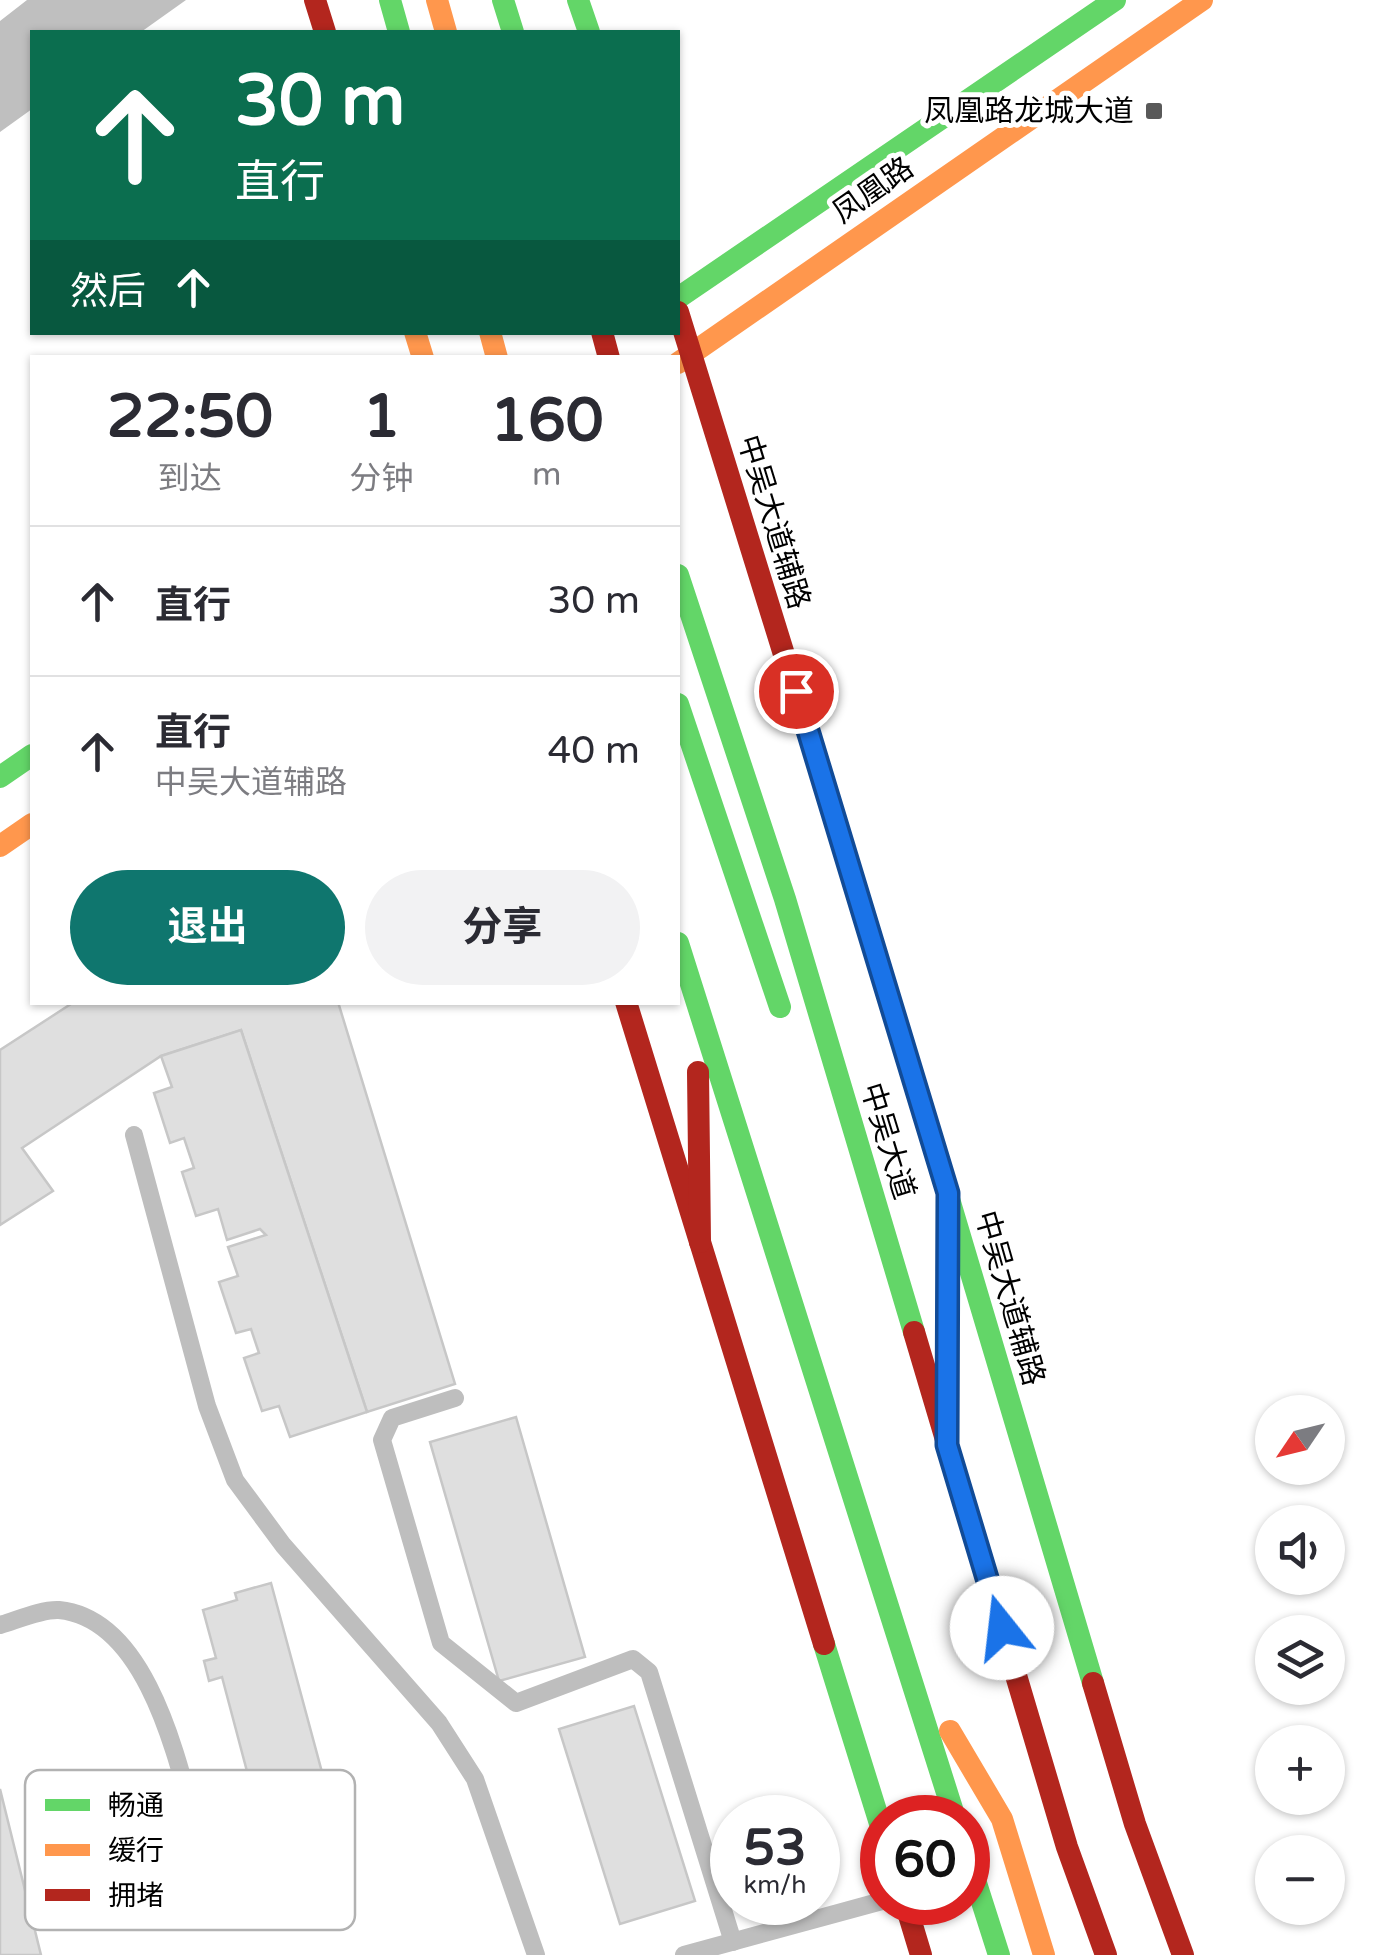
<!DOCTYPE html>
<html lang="zh">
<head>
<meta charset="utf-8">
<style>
	body { margin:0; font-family:"Varela Round","Noto Sans SC",sans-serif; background:#f2f2f3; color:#2b2b33; height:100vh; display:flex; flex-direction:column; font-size:38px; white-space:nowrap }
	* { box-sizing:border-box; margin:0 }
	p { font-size:32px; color:#7c7c81 }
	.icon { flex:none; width:55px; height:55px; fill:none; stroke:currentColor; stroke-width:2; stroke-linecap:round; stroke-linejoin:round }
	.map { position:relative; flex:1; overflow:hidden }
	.side { position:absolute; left:30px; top:355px; width:650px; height:650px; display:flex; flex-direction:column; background:#fff; border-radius:0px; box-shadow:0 2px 8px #0004 }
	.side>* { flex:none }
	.banner { position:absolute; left:30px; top:30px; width:650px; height:305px; border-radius:0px; box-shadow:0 2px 8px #0004; background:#0b6e4f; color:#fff; overflow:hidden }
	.needle { width:65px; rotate:235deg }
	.controls { position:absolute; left:1255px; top:1395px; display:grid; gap:20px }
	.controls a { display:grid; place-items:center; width:90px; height:90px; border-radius:50%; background:#fff; box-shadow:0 2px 8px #0004; font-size:50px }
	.speed { position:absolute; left:710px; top:1795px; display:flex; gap:20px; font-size:50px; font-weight:700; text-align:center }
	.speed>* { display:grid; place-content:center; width:130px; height:130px; border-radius:50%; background:#fff; box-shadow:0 2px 8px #0004; line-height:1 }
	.speed small { font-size:25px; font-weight:400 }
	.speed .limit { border:15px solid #d22; background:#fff; color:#111 }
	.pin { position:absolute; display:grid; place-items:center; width:85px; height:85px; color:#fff; margin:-42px; border:5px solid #fff; border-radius:50%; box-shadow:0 2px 10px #0007 }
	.me { position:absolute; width:110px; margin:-55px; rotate:344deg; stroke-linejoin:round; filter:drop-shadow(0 0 8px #0008) }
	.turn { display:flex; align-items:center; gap:35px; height:210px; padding:0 40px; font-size:45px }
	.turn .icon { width:130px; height:130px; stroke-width:2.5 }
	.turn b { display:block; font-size:70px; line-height:85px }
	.then { display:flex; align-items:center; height:95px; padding:0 40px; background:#0003; gap:20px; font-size:38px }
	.eta { display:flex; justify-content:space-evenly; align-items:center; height:170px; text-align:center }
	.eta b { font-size:60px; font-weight:700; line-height:70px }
	.cta { display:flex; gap:20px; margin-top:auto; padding:20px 40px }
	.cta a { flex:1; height:115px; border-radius:60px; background:#0f766e; color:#fff; font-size:40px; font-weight:700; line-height:115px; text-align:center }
	.cta a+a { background:#f2f2f3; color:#2b2b33 }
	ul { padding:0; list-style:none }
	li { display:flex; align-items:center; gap:30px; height:150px; padding:0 40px; border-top:2px solid #e1e1e2 }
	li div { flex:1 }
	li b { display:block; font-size:38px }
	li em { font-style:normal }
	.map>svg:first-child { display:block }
	.water { fill:#bfbfbf }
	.building { fill:#dfdfdf; stroke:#c7c7c7; stroke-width:2.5 }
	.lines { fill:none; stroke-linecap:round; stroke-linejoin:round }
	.lane { stroke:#bebebe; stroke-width:18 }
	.fast { stroke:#63d668; stroke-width:22 }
	.slow { stroke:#ff974d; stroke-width:22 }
	.jam { stroke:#b3261e; stroke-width:22 }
	.route-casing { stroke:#114b97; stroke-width:25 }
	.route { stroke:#1a73e8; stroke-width:18 }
	.poi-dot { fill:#595959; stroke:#fff; stroke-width:4 }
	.labels { text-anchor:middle; stroke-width:10; stroke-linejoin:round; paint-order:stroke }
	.poi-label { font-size:30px; fill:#000; stroke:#fff; text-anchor:end }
	.street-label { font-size:30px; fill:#000; stroke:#fff }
	.key { fill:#fff; stroke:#b2b2b2; stroke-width:2.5 }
	.key-label { font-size:28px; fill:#000 }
</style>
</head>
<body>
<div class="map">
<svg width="1376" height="1955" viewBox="0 0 1376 1955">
	<rect width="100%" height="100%" fill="#fff"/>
	<polygon class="water" points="27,0 186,0 141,32 32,32 32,109 0,132 0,21"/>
	<g class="building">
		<polygon points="74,1002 338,1002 455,1384 367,1412 241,1030 161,1056 22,1148 53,1191 0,1225 0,1050"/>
		<polygon points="241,1030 367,1412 290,1437 279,1406 262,1411 244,1358 259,1353 251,1329 236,1333 219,1282 238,1276 228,1247 266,1235 260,1229 227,1240 218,1209 196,1216 182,1172 194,1168 184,1138 170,1143 154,1093 172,1087 161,1056"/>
		<polygon points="516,1417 585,1657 499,1681 430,1442"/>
		<polygon points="271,1583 340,1839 298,1850 295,1840 265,1848 253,1803 242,1806 236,1783 249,1779 222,1677 209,1681 204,1661 216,1658 203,1610 237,1600 235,1593"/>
		<polygon points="634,1706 695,1901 620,1924 559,1729"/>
		<polygon points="0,1789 41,1955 0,1955"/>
	</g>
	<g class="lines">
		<g class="lane">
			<polyline points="134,1135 207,1406 235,1480 283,1545 439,1723 475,1779 536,1955"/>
			<polyline points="455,1398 392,1418 382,1440 441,1643 516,1703 633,1659 649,1672 733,1942"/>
			<path d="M 0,1625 C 17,1620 42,1609 59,1610 C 150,1619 179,1768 199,1839"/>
			<polyline points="684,1955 882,1901"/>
		</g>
		<g class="fast">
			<polyline points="390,0 399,32"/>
			<polyline points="503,0 513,32"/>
			<polyline points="578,0 589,32"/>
			<polyline points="678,298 1115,0"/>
			<polyline points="678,575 785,899 914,1332"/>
			<polyline points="678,704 780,1007"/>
			<polyline points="0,777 32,755"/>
			<polyline points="860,900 1093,1683"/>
			<polyline points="678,943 955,1818"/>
			<polyline points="824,1644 882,1830"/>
			<polyline points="968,1858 999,1955"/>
		</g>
		<g class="slow">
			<polyline points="437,0 446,32"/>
			<polyline points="415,332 423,358"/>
			<polyline points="490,332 497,358"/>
			<polyline points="678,363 1202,0"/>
			<polyline points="0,846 32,824"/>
			<polyline points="950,1731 1002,1819 1044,1955"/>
		</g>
		<g class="jam">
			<polyline points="315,0 325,32"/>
			<polyline points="678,312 860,900"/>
			<polyline points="602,332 609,358"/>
			<polyline points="626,1002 824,1644"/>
			<polyline points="698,1072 700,1242"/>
			<polyline points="914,1332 1067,1847 1106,1955"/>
			<polyline points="947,1387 948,1193"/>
			<polyline points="1093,1683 1135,1824 1183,1955"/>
			<polyline points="905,1902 921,1955"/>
		</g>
	</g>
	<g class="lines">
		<defs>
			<polyline id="route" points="796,691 948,1193 947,1445 1002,1628"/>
		</defs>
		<use href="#route" class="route-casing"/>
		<use href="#route" class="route"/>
	</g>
	<rect class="poi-dot" x="1144" y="101" width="20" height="20" rx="5"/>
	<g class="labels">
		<g class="poi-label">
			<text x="1134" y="121">凤凰路龙城大道</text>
		</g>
		<g class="street-label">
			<text transform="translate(873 190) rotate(-35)" y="10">凤凰路</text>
			<text transform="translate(774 522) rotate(73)" y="10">中吴大道辅路</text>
			<text transform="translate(888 1141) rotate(73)" y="10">中吴大道</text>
			<text transform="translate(1010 1298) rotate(74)" y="10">中吴大道辅路</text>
		</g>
	</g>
	<rect x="25" y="1770" width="330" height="160" rx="15" class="key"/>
	<rect x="45" y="1799" width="45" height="12" fill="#63d668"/>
	<rect x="45" y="1844" width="45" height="12" fill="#ff974d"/>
	<rect x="45" y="1889" width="45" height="12" fill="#b3261e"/>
	<g class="key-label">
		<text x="108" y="1815">畅通</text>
		<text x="108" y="1860">缓行</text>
		<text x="108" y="1905">拥堵</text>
	</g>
</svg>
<div class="controls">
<a><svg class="needle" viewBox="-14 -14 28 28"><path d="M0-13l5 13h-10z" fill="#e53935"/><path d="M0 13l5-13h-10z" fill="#7c7c81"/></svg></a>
<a><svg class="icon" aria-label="sound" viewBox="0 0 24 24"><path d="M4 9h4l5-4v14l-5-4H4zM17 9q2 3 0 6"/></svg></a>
<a><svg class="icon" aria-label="layers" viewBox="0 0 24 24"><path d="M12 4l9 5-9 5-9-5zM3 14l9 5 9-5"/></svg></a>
<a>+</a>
<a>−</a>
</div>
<div class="speed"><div>53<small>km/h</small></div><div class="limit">60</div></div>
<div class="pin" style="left:796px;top:691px;background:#d93025"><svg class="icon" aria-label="arrive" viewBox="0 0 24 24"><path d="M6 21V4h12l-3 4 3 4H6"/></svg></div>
<svg class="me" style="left:1002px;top:1628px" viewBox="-20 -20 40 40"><circle r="19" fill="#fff"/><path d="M0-13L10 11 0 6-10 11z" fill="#1a73e8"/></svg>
<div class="banner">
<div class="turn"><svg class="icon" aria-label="ahead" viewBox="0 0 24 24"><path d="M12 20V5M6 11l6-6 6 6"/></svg><div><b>30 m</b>直行</div></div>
<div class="then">然后<svg class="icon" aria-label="ahead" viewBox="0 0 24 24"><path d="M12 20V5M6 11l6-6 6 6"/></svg></div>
</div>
<section class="side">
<div class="eta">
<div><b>22:50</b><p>到达</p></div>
<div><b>1</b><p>分钟</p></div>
<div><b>160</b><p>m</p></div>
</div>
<ul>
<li><svg class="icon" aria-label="ahead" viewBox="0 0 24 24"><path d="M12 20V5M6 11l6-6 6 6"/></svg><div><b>直行</b></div><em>30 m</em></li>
<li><svg class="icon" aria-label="ahead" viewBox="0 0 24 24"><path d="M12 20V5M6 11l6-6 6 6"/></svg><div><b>直行</b><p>中吴大道辅路</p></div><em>40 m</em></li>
</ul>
<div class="cta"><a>退出</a><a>分享</a></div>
</section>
</div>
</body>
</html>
